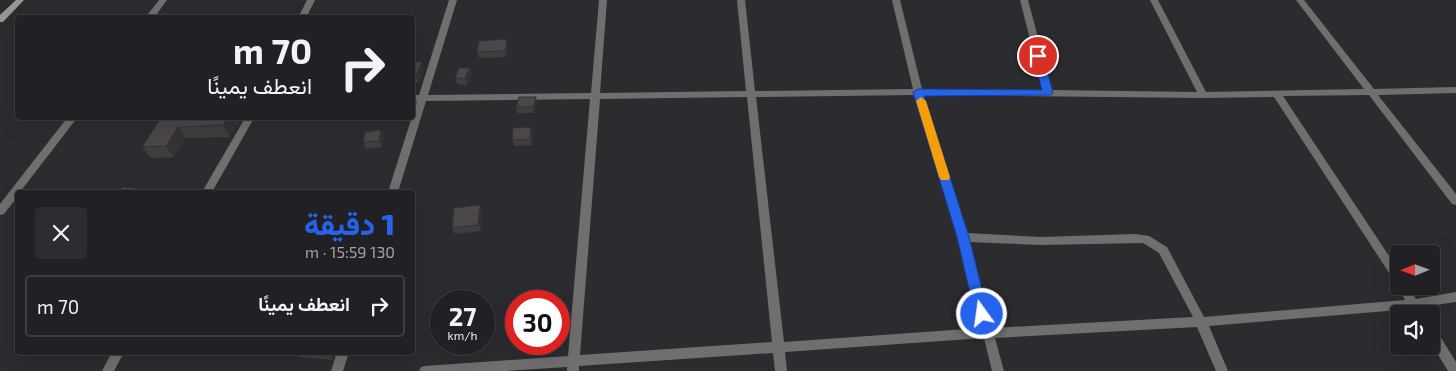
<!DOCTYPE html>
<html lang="ar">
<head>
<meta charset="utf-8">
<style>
	body { margin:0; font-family:"Exo 2",Vazirmatn,sans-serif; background:#2d2d31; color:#f1f3f6; direction:rtl; height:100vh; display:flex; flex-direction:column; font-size:19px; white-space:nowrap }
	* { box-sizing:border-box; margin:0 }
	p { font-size:16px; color:#a2a3a6 }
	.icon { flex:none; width:28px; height:28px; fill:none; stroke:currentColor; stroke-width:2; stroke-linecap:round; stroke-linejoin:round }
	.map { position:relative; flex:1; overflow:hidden; direction:ltr }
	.drawer { position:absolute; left:15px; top:190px; width:400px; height:165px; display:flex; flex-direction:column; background:#212024; border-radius:5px; box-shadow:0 5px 20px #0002,0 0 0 1px #3e3e41; direction:rtl }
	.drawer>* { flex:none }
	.guide { position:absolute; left:15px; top:15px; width:400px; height:105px; border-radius:5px; box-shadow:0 5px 20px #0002,0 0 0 1px #3e3e41; direction:rtl; background:#212024; color:#f1f3f6; overflow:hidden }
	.needle { width:32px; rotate:269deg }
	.tools { position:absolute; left:1390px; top:245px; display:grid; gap:10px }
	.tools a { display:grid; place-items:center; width:50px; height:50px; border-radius:5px; background:#212024; box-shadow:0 5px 20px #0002,0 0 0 1px #3e3e41; font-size:25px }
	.speed { position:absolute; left:430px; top:290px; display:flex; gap:10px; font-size:25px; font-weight:700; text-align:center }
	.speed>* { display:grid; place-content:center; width:65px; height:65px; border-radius:50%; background:#212024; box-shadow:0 5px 20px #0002,0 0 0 1px #3e3e41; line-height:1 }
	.speed small { font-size:12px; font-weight:400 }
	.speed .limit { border:8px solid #d22; background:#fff; color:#111 }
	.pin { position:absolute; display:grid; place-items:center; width:42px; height:42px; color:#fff; margin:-21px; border:2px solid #fff; border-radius:50%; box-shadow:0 1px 5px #0007 }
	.me { position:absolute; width:55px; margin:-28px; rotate:346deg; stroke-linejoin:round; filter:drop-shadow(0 0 4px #0008) }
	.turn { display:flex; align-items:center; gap:18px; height:105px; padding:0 20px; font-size:22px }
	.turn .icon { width:65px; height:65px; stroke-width:2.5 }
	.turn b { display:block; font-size:35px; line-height:42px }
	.round { display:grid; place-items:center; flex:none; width:52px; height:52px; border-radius:5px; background:#2d2d31 }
	.head { display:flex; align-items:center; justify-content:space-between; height:85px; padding:0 20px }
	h1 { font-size:30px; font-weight:800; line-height:38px; color:#2563eb }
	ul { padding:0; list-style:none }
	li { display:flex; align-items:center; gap:15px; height:62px; margin:0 10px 8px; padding:0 10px; border:2px solid #3e3e41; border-radius:5px }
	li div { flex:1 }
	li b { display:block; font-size:19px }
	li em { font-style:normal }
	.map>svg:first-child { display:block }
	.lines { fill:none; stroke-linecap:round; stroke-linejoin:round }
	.street { fill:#716f6d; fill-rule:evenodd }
	.secondary { fill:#999692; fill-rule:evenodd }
	.wall { fill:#403c40 }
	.shaded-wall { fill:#343134 }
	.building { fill:#4b464a; stroke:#343134 }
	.route { fill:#2563eb; stroke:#184099 }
	.slow { fill:#f59e0b }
</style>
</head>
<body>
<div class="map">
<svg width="1456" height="371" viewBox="0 0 1456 371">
	<rect width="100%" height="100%" fill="#2c2b30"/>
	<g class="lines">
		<g class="street">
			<polygon points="159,0 167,0 154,18 145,18"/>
			<polygon points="307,0 315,0 306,18 298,18"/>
			<path d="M 449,0 L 457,0 L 428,95 L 591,93 L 599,0 L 607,0 L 600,93 L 746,91 L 737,0 L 745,0 L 755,91 L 913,89 L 892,0 L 900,0 L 922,89 L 1043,90 L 1020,0 L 1028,0 L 1052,90 L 1197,92 L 1150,0 L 1158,0 L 1206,92 L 1364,89 L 1296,0 L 1304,0 L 1374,89 L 1456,87 L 1456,93 L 1378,95 L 1456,194 L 1456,205 L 1452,204 L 1369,95 L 1283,96 L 1399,271 L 1399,286 L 1408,286 L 1416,299 L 1456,292 L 1456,302 L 1422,307 L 1426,314 L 1414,314 L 1411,309 L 1209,326 L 1228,371 L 1216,371 L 1197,327 L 995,338 L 1004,371 L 992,371 L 984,338 L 785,352 L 787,371 L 775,371 L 773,353 L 579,366 L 579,371 L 567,371 L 567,367 L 505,371 L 419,371 L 421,367 L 425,366 L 568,356 L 590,99 L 426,101 L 398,192 L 388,192 L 417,101 L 412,101 L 412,95 L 419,95 ZM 914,95 L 958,237 L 981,328 L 784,342 L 756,97 ZM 923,95 L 1203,98 L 1274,97 L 1397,285 L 1405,300 L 1204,317 L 1167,247 L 1149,236 L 1135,234 L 1041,237 L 967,233 ZM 747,97 L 772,342 L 580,355 L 600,99 ZM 969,242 L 1041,245 L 1143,243 L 1159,253 L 1193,317 L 992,328 Z"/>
			<polygon points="67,118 77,118 20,192 18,192 18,196 4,214 0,215 0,204"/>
			<polygon points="245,118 254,118 212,192 202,192"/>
			<polygon points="1431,327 1435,328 1456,362 1456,371 1448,371 1431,343"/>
			<polygon points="112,352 124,352 114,371 102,371"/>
			<polygon points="337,352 349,352 343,371 331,371"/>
		</g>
		<polygon class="secondary" points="16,0 24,0 3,22 0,22 0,15"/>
	</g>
	<g class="wall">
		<polygon points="508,46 506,57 479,58 477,52"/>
		<polygon points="412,64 424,68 419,82 412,82"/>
		<polygon points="470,68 472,75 467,85 457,84 455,78"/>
		<polygon points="536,97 537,103 534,113 517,113 516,107"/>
		<polygon points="161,118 241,118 230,137 186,138 174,157 151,158 142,147"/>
		<polygon points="381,130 384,136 382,147 366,149 363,142"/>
		<polygon points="533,133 532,145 514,146 512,140"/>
		<polygon points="480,205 482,211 481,231 455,234 452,228"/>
		<polygon points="295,352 336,352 333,360 299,357"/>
	</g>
	<g class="shaded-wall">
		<polygon points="507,39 508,46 506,57 505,51"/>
		<polygon points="422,62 424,68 419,82 416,76"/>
		<polygon points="470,68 472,75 467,85 465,78"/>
		<polygon points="536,97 537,103 534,113 533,107"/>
		<polygon points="227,118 241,118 230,137 223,125"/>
		<polygon points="178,127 186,138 174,157 166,146"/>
		<polygon points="531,127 533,133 532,145 530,139"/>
		<polygon points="381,130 384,136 382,147 379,141"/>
		<polygon points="137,188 141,192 134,192"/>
		<polygon points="480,205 482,211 481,231 478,225"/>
		<polygon points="330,352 336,352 333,360 329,354"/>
	</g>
	<g class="building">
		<polygon points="507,39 505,51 477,52 479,41"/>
		<polygon points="413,62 422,62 416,76 412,76 412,64"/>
		<polygon points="459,68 470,68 465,78 455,78"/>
		<polygon points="519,97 536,97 533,107 516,107"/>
		<polygon points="161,118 227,118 223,125 178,127 166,146 142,147"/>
		<polygon points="531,127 530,139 512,140 513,128"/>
		<polygon points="381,130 379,141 363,142 365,132"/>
		<polygon points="122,187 137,188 134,192 119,192"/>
		<polygon points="480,205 478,225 452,228 454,208"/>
		<polygon points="306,352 330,352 329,354"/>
	</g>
	<polygon class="route" points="1038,53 1043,56 1053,93 1051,95 924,96 969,237 988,314 986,318 977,318 975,314 957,237 913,92 918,89 1042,90 1033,56"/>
	<polygon class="slow" points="921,97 926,101 950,177 949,180 941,180 939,177 916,101"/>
</svg>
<div class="tools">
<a><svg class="needle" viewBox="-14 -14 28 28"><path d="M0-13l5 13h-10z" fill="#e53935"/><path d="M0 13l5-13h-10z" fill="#a2a3a6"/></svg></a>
<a><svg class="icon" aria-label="sound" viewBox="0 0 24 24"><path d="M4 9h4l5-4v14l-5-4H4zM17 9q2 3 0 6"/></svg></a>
</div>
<div class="speed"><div>27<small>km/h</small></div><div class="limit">30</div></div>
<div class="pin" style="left:1038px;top:56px;background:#d93025"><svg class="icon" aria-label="arrive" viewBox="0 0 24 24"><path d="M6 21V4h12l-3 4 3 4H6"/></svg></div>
<svg class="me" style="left:982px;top:314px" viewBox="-20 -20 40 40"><circle r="17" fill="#2563eb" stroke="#fff" stroke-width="3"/><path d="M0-11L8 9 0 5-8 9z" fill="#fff"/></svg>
<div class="guide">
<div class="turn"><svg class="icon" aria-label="right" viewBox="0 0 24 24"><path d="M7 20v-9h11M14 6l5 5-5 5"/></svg><div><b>70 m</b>انعطف يمينًا</div></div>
</div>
<section class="drawer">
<div class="head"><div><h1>1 دقيقة</h1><p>130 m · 15:59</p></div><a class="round"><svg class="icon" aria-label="close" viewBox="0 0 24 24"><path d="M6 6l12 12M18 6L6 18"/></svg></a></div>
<ul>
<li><svg class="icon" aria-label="right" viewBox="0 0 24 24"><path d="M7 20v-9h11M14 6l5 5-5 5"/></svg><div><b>انعطف يمينًا</b></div><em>70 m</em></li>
</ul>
</section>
</div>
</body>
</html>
